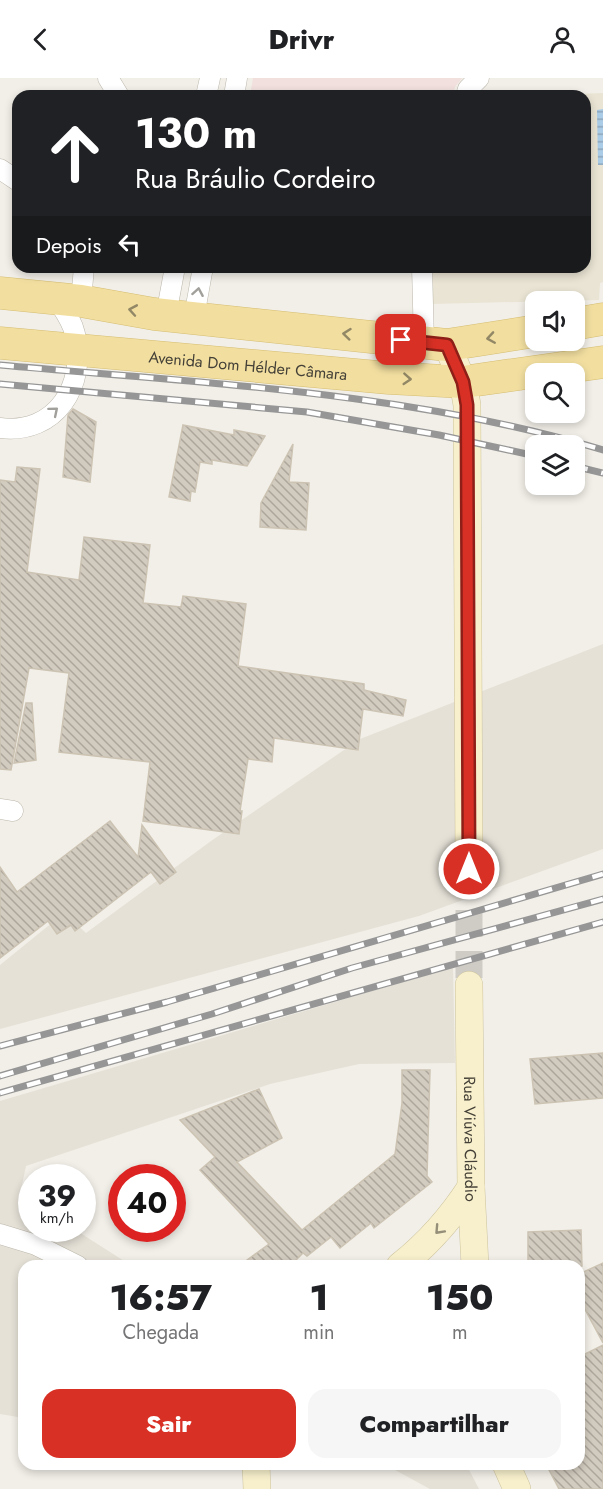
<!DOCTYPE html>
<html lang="pt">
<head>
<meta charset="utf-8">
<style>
	body { margin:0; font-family:Jost,sans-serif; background:#f6f6f6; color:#202124; height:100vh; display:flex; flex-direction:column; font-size:22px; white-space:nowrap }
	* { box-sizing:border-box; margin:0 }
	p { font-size:20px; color:#757577 }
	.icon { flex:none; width:33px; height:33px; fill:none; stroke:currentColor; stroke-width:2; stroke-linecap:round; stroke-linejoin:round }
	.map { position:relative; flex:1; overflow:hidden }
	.drawer { position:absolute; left:18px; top:1182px; width:567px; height:210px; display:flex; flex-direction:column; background:#fff; border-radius:18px; box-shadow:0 3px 9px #0003 }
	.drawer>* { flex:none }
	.top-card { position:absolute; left:12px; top:12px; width:579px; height:183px; border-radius:18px; box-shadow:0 3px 9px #0003; background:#202124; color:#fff; overflow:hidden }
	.buttons { position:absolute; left:525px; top:213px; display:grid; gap:12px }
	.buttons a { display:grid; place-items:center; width:60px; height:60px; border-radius:12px; background:#fff; box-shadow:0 3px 9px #0003; font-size:30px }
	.speed { position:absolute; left:18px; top:1086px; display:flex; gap:12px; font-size:30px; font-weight:700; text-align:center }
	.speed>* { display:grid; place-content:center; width:78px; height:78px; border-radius:50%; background:#fff; box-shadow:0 3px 9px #0003; line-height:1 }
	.speed small { font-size:15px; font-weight:400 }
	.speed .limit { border:9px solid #d22; background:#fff; color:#111 }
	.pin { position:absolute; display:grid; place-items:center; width:51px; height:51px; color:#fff; margin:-26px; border-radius:12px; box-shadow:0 3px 9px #0006 }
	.me { position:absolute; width:66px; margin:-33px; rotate:0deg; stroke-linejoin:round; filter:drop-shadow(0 0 4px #0008) }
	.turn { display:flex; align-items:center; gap:21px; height:126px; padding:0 24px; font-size:27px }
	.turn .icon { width:78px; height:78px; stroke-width:2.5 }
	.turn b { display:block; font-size:42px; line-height:51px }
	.then { display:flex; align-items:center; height:57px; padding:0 24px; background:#0003; gap:12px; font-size:22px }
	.eta { display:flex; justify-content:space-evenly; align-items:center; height:102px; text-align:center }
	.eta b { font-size:36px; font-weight:800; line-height:42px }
	.action { display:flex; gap:12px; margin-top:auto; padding:12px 24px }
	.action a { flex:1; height:69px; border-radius:18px; background:#d93025; color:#fff; font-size:24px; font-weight:800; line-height:69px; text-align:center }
	.action a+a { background:#f6f6f6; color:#202124 }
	header { display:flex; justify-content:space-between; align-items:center; height:78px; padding:0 24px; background:#fff; font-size:27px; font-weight:800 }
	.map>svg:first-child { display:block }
	.residential { fill:#e5e1d7 }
	.education { fill:#e9e4d3 }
	.medical { fill:#f1e0dd }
	.water { fill:url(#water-rules) }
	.building { fill:url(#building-back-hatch); stroke:#ccc3b3; stroke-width:1.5 }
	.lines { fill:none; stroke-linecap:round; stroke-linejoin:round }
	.secondary-tunnel { stroke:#cfccc5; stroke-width:27; stroke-dasharray:27 14; stroke-linecap:butt }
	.street-casing { stroke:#bcb7ac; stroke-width:21 }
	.secondary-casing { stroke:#ccc39d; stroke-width:28 }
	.primary-casing { stroke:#d5bd72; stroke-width:33 }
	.street { stroke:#fff; stroke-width:20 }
	.secondary { stroke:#f8f0cc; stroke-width:27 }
	.primary { stroke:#f2dfa0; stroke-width:32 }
	.rail-casing { stroke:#969696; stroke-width:7 }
	.rail { stroke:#fff; stroke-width:4.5; stroke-dasharray:14; stroke-linecap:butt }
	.oneway { stroke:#a2a09b }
	.oneway2 { stroke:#928866 }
	.oneway3 { stroke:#958f7a }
	.route-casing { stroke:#8d1f18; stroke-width:15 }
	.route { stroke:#d93025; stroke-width:10 }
	.labels { text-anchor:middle; stroke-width:4.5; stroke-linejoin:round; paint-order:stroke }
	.street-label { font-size:16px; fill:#444037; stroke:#fff }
</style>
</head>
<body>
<header><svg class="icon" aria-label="back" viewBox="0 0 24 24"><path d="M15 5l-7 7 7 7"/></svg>Drivr<svg class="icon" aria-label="person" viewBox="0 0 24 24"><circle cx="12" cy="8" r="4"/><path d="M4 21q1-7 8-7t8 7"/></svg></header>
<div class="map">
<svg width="603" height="1411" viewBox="0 0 603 1411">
	<defs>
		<pattern id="water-rules" width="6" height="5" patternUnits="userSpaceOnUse" patternTransform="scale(1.5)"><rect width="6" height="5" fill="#abcce7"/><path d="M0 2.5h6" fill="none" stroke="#8da7bc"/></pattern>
		<pattern id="building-back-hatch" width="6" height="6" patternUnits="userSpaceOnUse" patternTransform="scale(1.5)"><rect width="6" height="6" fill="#d2cbbf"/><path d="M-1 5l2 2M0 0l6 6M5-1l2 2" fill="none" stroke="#aca69c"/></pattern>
	</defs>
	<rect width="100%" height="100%" fill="#f2efe8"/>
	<g class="residential">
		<polygon points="603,566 603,771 419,838 0,951 0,887 64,835 86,855 211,763 360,661"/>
		<polygon points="453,889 455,985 359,986 270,1006 26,1088 20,1116 31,1124 32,1150 74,1151 132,1188 24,1188 24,1340 0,1336 0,1023"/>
		<polygon points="384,1386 466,1386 479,1411 430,1411"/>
	</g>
	<polygon class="education" points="603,15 603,204 600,205 599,222 430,226 433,189 585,189 585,18 531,18"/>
	<polygon class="medical" points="253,0 462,0 455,9 453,18 250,18"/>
	<polygon class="water" points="603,31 603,87 598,87 597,32"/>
	<g class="building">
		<polygon points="73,331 96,344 90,404 63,399 68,337"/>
		<polygon points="183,347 234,357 234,352 265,358 247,388 212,382 212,386 200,384 195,414 191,413 190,423 169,419"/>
		<polygon points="293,366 289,404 309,405 306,452 260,449 261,425"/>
		<polygon points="17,389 40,391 27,494 79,502 84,459 150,467 143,525 181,529 183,518 246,526 238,588 364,606 364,612 406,622 403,638 363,631 358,672 274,660 272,684 248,681 240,733 242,733 239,756 143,743 150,684 59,674 69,595 29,590 11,692 0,691 0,402 15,404"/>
		<polygon points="26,625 32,625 36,682 14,685"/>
		<polygon points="110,743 138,779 142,747 176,794 160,806 151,794 75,853 71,847 57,856 48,843 0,880 0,789 17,814"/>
		<polygon points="603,975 603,1020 535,1026 530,981"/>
		<polygon points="402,992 430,992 427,1098 432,1104 374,1150 371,1145 340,1170 331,1159 307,1178 303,1175 290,1188 239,1188 269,1166 200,1092 215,1079 180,1042 259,1011 282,1060 237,1084 302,1152 395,1076 402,1025"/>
		<polygon points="581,1152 582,1188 528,1188 528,1154"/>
		<polygon points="603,1185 603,1265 579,1220 579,1196"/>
		<polygon points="603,1267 603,1411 559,1411 546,1386 579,1386 579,1279"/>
	</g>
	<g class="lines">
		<polyline class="secondary-tunnel" points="469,791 469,907"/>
		<defs>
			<g id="street">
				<polyline points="108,0 119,18"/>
				<polyline points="206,18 210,0"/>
				<polyline points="234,18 237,0"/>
				<polyline points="466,18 468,11 479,0"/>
				<polyline points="0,91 18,103"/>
				<polyline points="422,189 424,265"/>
				<polyline points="81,223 84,189"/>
				<polyline points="166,237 175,189"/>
				<polyline points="194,239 203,189"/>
				<path d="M 0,350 C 56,357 87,307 75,256 C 72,242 63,231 56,220"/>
				<polyline points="0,731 13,733"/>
				<polyline points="0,1156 36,1167 78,1188"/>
			</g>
			<g id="secondary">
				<polyline points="447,267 463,304 467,327 469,791"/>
				<path id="s1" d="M 469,907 L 471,1109 L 475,1188"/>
				<path d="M 400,1188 C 429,1165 451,1140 471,1109"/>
				<polyline points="256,1386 257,1411"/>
				<polyline points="506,1386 517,1411"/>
			</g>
			<g id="primary">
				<polyline points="0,215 81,223 154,236 447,267 536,253"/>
				<polyline points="574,246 603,241"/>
				<path id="s2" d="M 0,265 L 389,300 L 463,304 L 603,284"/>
			</g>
		</defs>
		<use href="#street" class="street-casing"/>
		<use href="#secondary" class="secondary-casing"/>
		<use href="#primary" class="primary-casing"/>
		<use href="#street" class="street"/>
		<use href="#secondary" class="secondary"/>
		<use href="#primary" class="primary"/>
		<defs>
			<g id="rail">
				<path d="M 0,287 C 199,305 411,314 603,372"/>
				<polyline points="0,306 307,334 439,357 536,378"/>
				<polyline points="574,388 603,395"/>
				<polyline points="0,968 167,924 603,796"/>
				<polyline points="0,998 212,936 352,890 603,821"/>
				<polyline points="0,1015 603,844"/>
			</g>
		</defs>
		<use href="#rail" class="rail-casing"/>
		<use href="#rail" class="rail"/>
	</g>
	<defs><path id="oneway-chevron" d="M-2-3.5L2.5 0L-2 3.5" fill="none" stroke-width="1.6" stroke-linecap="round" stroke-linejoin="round" transform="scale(1.5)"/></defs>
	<g class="oneway">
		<use href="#oneway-chevron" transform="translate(198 214) rotate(-80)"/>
		<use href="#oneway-chevron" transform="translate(54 333) rotate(-40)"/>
	</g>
	<g class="oneway2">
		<use href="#oneway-chevron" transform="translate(133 232) rotate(-170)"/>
		<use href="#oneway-chevron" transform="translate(347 256) rotate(-174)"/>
		<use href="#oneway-chevron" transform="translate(491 260) rotate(171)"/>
		<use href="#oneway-chevron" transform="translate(407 301) rotate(4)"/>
	</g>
	<use class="oneway3" href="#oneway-chevron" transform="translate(439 1152) rotate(133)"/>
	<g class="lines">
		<defs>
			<polyline id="route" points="401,262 447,267 463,304 467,327 469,791"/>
		</defs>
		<use href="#route" class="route-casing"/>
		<use href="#route" class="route"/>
	</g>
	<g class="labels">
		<g class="street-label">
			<text dy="6" stroke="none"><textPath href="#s2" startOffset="249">Avenida Dom Hélder Câmara</textPath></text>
			<text dy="6" stroke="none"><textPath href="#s1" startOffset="154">Rua Viúva Cláudio</textPath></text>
		</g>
	</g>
</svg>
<div class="buttons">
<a><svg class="icon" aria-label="sound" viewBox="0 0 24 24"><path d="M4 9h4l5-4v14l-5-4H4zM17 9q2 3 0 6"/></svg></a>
<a><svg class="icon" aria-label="search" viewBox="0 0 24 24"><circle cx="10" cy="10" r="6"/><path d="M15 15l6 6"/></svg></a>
<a><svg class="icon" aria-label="layers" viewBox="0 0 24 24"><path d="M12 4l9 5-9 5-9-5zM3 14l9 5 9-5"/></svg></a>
</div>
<div class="speed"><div>39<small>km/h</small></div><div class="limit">40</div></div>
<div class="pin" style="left:401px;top:262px;background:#d93025"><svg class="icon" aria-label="arrive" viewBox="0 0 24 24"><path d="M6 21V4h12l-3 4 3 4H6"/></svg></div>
<svg class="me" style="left:469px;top:791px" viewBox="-20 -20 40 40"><circle r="17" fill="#d93025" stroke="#fff" stroke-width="3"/><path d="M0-11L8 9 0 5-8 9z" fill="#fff"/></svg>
<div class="top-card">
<div class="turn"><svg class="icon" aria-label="ahead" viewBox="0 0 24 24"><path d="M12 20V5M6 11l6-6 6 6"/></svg><div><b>130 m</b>Rua Bráulio Cordeiro</div></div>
<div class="then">Depois<svg class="icon" aria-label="left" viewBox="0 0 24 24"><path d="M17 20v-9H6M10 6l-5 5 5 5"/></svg></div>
</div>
<section class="drawer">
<div class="eta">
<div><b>16:57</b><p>Chegada</p></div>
<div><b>1</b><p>min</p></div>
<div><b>150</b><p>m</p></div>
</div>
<div class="action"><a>Sair</a><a>Compartilhar</a></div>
</section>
</div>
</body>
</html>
